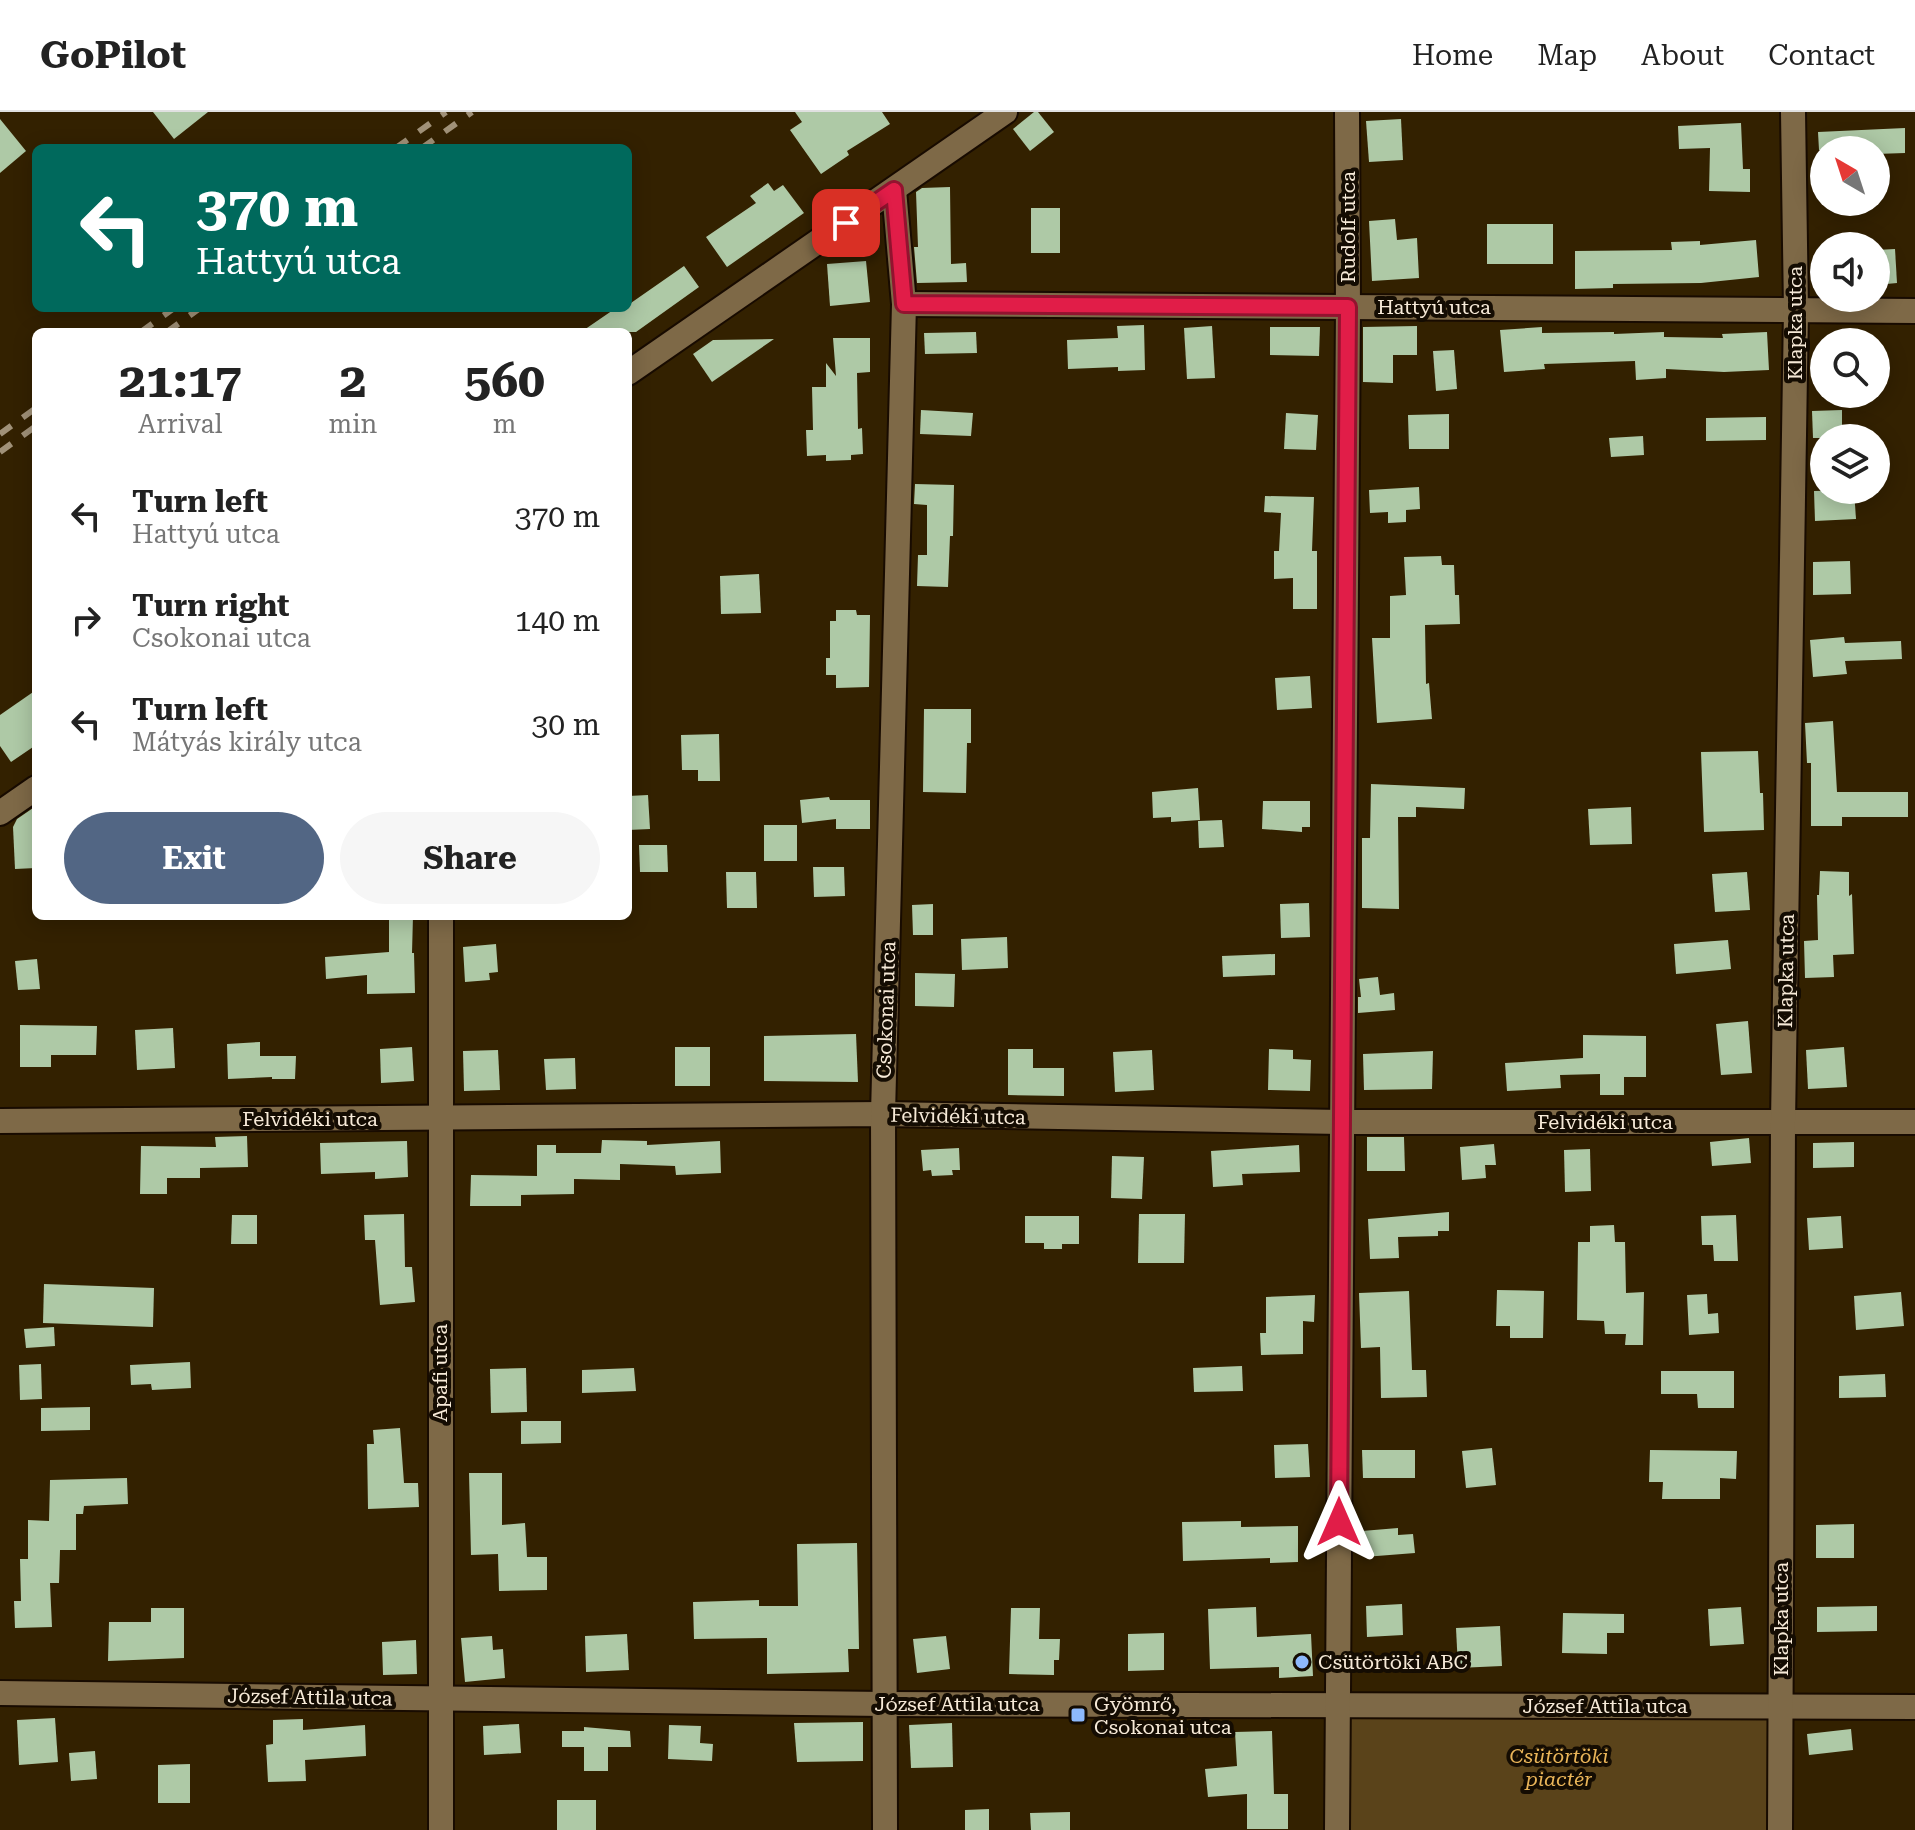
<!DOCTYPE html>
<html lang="en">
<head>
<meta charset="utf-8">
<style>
	body { margin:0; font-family:"Roboto Serif",serif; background:#f6f6f6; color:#222; height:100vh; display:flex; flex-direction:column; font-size:30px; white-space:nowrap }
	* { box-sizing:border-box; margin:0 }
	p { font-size:26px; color:#767676 }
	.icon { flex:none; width:44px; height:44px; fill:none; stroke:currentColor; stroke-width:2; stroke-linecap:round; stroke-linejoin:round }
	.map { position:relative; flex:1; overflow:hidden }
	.side { position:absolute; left:32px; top:216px; width:600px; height:592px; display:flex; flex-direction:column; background:#fff; border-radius:12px; box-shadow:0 4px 20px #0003 }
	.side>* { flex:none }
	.guide { position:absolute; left:32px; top:32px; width:600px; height:168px; border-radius:12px; box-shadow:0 4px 20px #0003; background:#00695c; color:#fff; overflow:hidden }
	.needle { width:52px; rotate:321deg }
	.fabs { position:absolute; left:1810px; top:24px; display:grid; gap:16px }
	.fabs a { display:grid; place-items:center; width:80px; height:80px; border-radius:50%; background:#fff; box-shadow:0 4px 20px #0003; font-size:40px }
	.pin { position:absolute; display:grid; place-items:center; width:68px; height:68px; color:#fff; margin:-34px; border-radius:16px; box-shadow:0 4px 12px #0006 }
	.me { position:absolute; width:88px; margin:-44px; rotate:0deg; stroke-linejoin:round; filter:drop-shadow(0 0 6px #0008) }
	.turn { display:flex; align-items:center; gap:28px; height:168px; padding:0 32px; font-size:36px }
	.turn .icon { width:104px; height:104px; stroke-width:2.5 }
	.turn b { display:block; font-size:56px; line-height:68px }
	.eta { display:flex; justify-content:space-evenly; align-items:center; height:136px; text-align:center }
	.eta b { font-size:48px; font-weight:700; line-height:56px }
	.action { display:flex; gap:16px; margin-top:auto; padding:16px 32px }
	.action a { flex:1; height:92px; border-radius:48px; background:#526684; color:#fff; font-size:32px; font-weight:700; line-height:92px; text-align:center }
	.action a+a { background:#f6f6f6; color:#222 }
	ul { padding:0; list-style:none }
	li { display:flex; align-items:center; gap:24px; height:104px; padding:0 32px }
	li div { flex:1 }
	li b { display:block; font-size:30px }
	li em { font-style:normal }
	header { display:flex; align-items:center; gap:48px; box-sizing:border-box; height:112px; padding:0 40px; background:#fff; border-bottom:2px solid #e0e0e0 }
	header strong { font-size:38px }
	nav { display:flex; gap:44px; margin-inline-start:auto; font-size:28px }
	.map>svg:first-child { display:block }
	.green { fill:#5a431a }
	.building { fill:#aec9a6 }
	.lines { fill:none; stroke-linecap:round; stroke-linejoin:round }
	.minor-casing { stroke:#180b00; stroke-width:28 }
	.minor { stroke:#7e6947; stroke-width:24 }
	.rail { stroke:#a09178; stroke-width:6; stroke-dasharray:14 14; stroke-linecap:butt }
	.route-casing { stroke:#92132f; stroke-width:20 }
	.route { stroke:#e11d48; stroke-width:14 }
	.poi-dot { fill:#8db9fc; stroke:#140c02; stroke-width:3 }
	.labels { text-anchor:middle; stroke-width:8; stroke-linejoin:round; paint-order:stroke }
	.street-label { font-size:20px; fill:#f7ead8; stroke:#140c02 }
	.poi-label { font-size:20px; fill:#f7ead8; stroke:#140c02; text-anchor:start }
	.park-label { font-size:20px; font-style:italic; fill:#eab559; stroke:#140c02 }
</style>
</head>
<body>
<header>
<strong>GoPilot</strong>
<nav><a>Home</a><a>Map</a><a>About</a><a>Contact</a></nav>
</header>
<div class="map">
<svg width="1915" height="1718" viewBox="0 0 1915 1718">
	<rect width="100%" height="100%" fill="#332100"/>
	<polygon class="green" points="1338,1594 1781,1594 1780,1718 1337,1718"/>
	<g class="building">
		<polygon points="153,0 208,0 174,27"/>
		<polygon points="795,0 882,0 890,12 847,39 849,43 821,62 790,18 802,10"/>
		<polygon points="1034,0 1038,0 1054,20 1030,39 1013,17"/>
		<polygon points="0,7 26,39 0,61"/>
		<polygon points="1401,7 1403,48 1369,50 1366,9"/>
		<polygon points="1741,11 1743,57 1750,57 1750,80 1709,79 1710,36 1679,37 1678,14"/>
		<polygon points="1905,16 1905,41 1876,42 1876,38 1819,38 1818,20"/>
		<polygon points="768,71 774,79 783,73 804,101 727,155 706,125 756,91 750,84"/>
		<polygon points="950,75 951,152 966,151 967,170 917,171 914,135 918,135 916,80 922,76"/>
		<rect x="1031" y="96" width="29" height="45"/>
		<polygon points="1395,107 1397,128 1417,126 1419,166 1372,169 1369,109"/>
		<rect x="1487" y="112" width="66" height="40"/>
		<polygon points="1756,128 1759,165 1701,171 1613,172 1613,176 1575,177 1575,139 1672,138 1671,130 1700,129 1700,133"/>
		<polygon points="1895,137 1897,171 1876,173 1876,138"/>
		<polygon points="866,149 870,190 830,194 827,152"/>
		<polygon points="684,154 699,175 636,220 581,220 616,196 628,196 628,193"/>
		<polygon points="1144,213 1145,258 1118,259 1118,255 1068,257 1067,228 1118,226 1117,214"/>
		<polygon points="1212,214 1215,266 1187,267 1184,216"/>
		<polygon points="1417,214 1417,243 1393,243 1393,271 1363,270 1363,215"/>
		<polygon points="1270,215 1320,215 1319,244 1270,243"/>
		<polygon points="1542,215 1542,221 1614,220 1614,222 1664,220 1664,225 1723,226 1722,222 1767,220 1769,258 1724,260 1666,257 1666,266 1636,268 1635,249 1544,252 1545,257 1504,260 1500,218"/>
		<polygon points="976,220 977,241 925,242 924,221"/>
		<polygon points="833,226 870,226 870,260 857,261 858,317 862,316 863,342 851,343 851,348 826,349 826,343 807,344 806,318 813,318 812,275 826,275 826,251 836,264"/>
		<polygon points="774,227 712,270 693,242 713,228"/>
		<polygon points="1454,238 1457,277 1436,279 1433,239"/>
		<polygon points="921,298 973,301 971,324 920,322"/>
		<polygon points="1842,298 1842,326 1813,326 1812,299"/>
		<polygon points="1286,301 1318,303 1316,338 1284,337"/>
		<polygon points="1449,302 1449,337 1409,337 1408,303"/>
		<polygon points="1766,305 1766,328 1706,329 1706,306"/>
		<polygon points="1643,324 1644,343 1611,345 1609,326"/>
		<polygon points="915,372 954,373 953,424 950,424 948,475 917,474 918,443 927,443 927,393 914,392"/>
		<polygon points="1419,375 1420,397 1406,398 1406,410 1388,411 1388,400 1370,401 1369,378"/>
		<polygon points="1854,378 1856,407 1815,409 1814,379"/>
		<polygon points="1265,384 1314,385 1312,439 1317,439 1317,497 1293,497 1293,466 1274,467 1274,439 1279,439 1281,401 1264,400"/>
		<polygon points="1441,444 1442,453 1454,453 1455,483 1459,483 1460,512 1425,513 1426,572 1429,571 1432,607 1377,611 1372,526 1390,526 1390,484 1406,483 1404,445"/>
		<polygon points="1850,449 1851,482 1813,483 1813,450"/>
		<polygon points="759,462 761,501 721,502 720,464"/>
		<polygon points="836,498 856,498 857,503 870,503 869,575 836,576 836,563 826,563 826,546 830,546 830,509 836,509"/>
		<polygon points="1844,525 1845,531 1901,529 1902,547 1845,549 1847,562 1813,565 1810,528"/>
		<polygon points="1310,564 1312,596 1277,598 1275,566"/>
		<polygon points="36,578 36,633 11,650 0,634 0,603"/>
		<polygon points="924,597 971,597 971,631 967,631 966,681 923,680"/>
		<polygon points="1833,609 1837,680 1908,680 1908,705 1842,705 1842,714 1811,714 1811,651 1807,651 1805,611"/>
		<polygon points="719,622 720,669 698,669 698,658 682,658 681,623"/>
		<polygon points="1758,639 1760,681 1763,681 1764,718 1704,720 1701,640"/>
		<polygon points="1371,672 1465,676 1464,697 1416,695 1416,705 1398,705 1399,797 1362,796 1362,726 1370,726"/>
		<polygon points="1198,676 1200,708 1171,710 1171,705 1153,706 1152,680"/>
		<polygon points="648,683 650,717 628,718 628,684"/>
		<polygon points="829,685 830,688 870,688 870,717 836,717 836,707 802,711 800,688"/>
		<polygon points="1263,689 1310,689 1310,715 1302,715 1302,720 1262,717"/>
		<polygon points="36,694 36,756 15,757 13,715 17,707"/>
		<polygon points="1631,695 1632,732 1590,733 1588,697"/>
		<polygon points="1222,708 1224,735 1199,736 1198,709"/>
		<rect x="764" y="713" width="33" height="36"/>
		<polygon points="639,733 667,733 668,760 640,760"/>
		<polygon points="813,755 844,755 845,784 814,785"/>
		<polygon points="1820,759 1849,760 1849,784 1852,782 1854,842 1833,843 1834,865 1805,866 1804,829 1818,828 1817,783 1819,783"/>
		<polygon points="726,760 756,760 757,796 727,796"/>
		<polygon points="1747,760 1750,798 1715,800 1712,762"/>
		<polygon points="1309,791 1310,825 1281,826 1280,792"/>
		<polygon points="933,792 933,823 913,823 912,793"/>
		<polygon points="389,804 413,804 412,841 414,841 415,881 367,882 367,863 326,867 325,845 389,840"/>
		<polygon points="1007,825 1008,856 962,858 961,827"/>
		<polygon points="1728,828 1731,857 1676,862 1674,832"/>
		<polygon points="496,832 498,860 489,861 490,868 465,870 463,835"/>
		<polygon points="1275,842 1275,863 1223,865 1222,844"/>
		<polygon points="37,847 40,877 18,878 15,849"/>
		<polygon points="915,861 955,862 954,895 915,894"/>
		<polygon points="1378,865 1380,883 1394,881 1395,898 1358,901 1358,885 1361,885 1359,867"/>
		<polygon points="1748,909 1752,961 1721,963 1716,912"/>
		<polygon points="20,913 97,914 96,943 51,943 51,955 20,955"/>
		<polygon points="173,916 175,956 137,958 135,918"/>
		<polygon points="856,922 858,970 764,969 764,924"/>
		<polygon points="1583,923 1646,924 1646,965 1624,965 1624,983 1600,983 1600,962 1560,963 1561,976 1507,979 1505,951 1583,946"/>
		<polygon points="260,930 260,944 296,944 295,967 272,967 272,965 228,967 227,932"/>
		<polygon points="412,935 414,969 381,971 380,937"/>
		<rect x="675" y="935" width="35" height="39"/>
		<polygon points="1844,935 1847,975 1808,977 1806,938"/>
		<polygon points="1008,937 1033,937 1033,956 1064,956 1064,984 1008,983"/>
		<polygon points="1269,937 1293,938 1293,947 1311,948 1310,979 1268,978"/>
		<polygon points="498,938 500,978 464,979 463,939"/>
		<polygon points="1152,938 1154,978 1115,980 1113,940"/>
		<polygon points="1433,939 1432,977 1364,978 1363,942"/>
		<polygon points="575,946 576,977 546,978 544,947"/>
		<polygon points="247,1024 248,1055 200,1056 200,1066 167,1066 167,1082 140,1082 141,1034 216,1035 215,1025"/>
		<polygon points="1367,1025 1404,1025 1405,1059 1367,1059"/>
		<polygon points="1749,1026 1751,1051 1712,1054 1710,1030"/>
		<polygon points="602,1028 647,1029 647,1033 720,1029 721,1061 676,1063 675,1054 620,1052 620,1068 574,1067 574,1082 521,1083 521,1094 470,1094 471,1063 537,1064 537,1033 556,1033 556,1041 601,1041"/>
		<polygon points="407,1029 408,1065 375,1067 375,1060 321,1062 320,1031"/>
		<polygon points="1854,1030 1854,1055 1813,1056 1813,1031"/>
		<polygon points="1494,1032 1496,1053 1485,1053 1486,1066 1462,1068 1460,1035"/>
		<polygon points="1299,1033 1300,1060 1242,1062 1243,1073 1213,1075 1211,1039"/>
		<polygon points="959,1036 960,1058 952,1058 953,1063 932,1064 931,1058 923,1059 921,1038"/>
		<polygon points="1590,1037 1591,1079 1565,1080 1564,1038"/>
		<polygon points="1112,1044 1144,1045 1142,1087 1111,1086"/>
		<polygon points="1449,1100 1449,1119 1438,1119 1438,1124 1398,1125 1399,1146 1370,1147 1368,1107"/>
		<polygon points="404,1102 405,1155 412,1155 415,1190 380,1193 375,1128 365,1128 364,1103"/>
		<polygon points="1139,1102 1185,1102 1184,1151 1138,1151"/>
		<polygon points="232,1103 257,1103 257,1132 231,1132"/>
		<polygon points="1736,1103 1738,1149 1714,1149 1713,1133 1702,1133 1701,1104"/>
		<polygon points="1025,1104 1079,1104 1079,1132 1062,1132 1062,1137 1044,1137 1044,1131 1025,1131"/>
		<polygon points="1841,1104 1843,1136 1809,1138 1807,1106"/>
		<polygon points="1614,1113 1615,1130 1625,1130 1626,1181 1644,1180 1643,1233 1625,1233 1626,1222 1605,1222 1604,1209 1577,1208 1578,1130 1590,1130 1590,1114"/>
		<polygon points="44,1172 154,1176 153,1215 43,1211"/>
		<polygon points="1497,1178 1544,1179 1543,1226 1510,1226 1510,1214 1496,1214"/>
		<polygon points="1409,1179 1412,1258 1426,1258 1427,1285 1381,1286 1380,1235 1361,1236 1359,1181"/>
		<polygon points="1901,1180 1904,1214 1856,1218 1854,1184"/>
		<polygon points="1707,1182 1708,1202 1718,1201 1719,1221 1689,1223 1687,1183"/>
		<polygon points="1315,1183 1314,1210 1303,1209 1303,1242 1261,1243 1260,1221 1266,1221 1266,1185"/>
		<polygon points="54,1215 55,1234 26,1236 24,1217"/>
		<polygon points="190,1250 191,1276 152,1278 151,1272 131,1273 130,1253"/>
		<polygon points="41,1252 42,1287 20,1288 19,1253"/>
		<polygon points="1242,1254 1243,1279 1194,1280 1193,1256"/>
		<polygon points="526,1256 527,1300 491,1301 490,1257"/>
		<polygon points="634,1256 636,1279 582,1281 582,1258"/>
		<polygon points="1661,1259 1734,1259 1734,1296 1698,1296 1697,1282 1661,1282"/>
		<polygon points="1885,1262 1886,1285 1839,1286 1839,1264"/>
		<polygon points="90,1295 90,1318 41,1319 41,1296"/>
		<polygon points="521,1309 561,1309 561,1331 521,1332"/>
		<polygon points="400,1316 404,1371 418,1371 419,1395 368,1397 367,1332 374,1332 373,1318"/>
		<polygon points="1308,1332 1310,1365 1275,1366 1274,1333"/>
		<polygon points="1492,1336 1496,1373 1466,1376 1462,1339"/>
		<polygon points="1362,1338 1415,1338 1415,1366 1363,1366"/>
		<polygon points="1650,1338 1737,1339 1736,1367 1720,1366 1720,1387 1662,1387 1663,1370 1649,1370"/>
		<polygon points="469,1361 502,1361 502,1413 525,1411 527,1445 547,1445 547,1478 499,1479 498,1442 471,1443"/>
		<polygon points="127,1366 128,1392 84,1394 83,1402 76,1402 76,1438 60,1438 59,1471 50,1471 52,1515 15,1516 14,1489 21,1489 20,1447 28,1447 28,1408 49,1409 50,1368"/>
		<polygon points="1241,1409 1241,1415 1298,1414 1298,1450 1270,1451 1270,1446 1183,1449 1182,1410"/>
		<polygon points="1854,1412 1854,1446 1816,1446 1816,1413"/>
		<polygon points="1398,1416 1398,1423 1413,1422 1415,1441 1364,1445 1362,1419"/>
		<polygon points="857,1431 859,1537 848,1537 849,1560 767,1562 767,1526 694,1527 693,1490 759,1488 759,1494 798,1494 797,1432"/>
		<polygon points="1402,1492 1403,1523 1367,1525 1366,1494"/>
		<polygon points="1877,1494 1877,1519 1817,1520 1817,1495"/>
		<polygon points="1256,1495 1257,1525 1311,1522 1313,1564 1279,1566 1279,1555 1210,1557 1208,1497"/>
		<polygon points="1741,1495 1744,1532 1710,1534 1708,1497"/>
		<polygon points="151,1496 184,1496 184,1546 108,1549 109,1510 151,1510"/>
		<polygon points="1011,1496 1040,1496 1039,1527 1060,1527 1059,1548 1054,1548 1054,1563 1009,1562"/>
		<polygon points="1563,1501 1624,1502 1624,1521 1607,1521 1607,1542 1562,1541"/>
		<polygon points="1500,1514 1502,1554 1458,1556 1456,1516"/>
		<polygon points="1164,1521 1164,1558 1128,1559 1128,1522"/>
		<polygon points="627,1522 629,1558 586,1560 585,1524"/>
		<polygon points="492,1524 493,1538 503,1537 505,1566 465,1570 461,1526"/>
		<polygon points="946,1524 950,1557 917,1561 913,1527"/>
		<polygon points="416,1528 417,1562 383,1563 382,1530"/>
		<polygon points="55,1606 58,1650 19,1653 17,1608"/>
		<polygon points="303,1607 303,1618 365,1613 366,1644 305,1648 306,1669 268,1670 266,1633 273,1632 273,1608"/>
		<polygon points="863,1610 863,1649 797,1650 794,1611"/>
		<polygon points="952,1611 953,1655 911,1656 909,1613"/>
		<polygon points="519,1612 521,1641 484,1643 483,1614"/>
		<polygon points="669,1613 701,1614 700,1631 713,1632 712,1649 668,1647"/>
		<polygon points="584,1615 630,1619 631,1635 608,1635 608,1659 584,1659 584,1635 562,1635 562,1619 584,1619"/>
		<polygon points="1851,1617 1853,1638 1809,1643 1807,1622"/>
		<polygon points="1272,1619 1274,1682 1288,1682 1288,1717 1247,1717 1247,1682 1208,1685 1205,1657 1237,1654 1235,1620"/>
		<polygon points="95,1639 97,1667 71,1669 69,1641"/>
		<polygon points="190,1652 190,1691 158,1691 158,1653"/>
		<rect x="557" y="1688" width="39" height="30"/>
		<polygon points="989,1697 989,1718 965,1718 965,1698"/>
		<polygon points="1070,1700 1070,1718 1031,1718 1030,1701"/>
	</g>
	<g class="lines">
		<defs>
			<g id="minor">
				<polyline points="904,192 1915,199"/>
				<polyline points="628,261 1005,0"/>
				<polyline points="0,701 36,676"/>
				<polyline points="0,1009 883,1002 1341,1010 1915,1010"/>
				<polyline points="0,1581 884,1592 1915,1595"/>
				<polyline points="441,1718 441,804"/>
				<polyline points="885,1718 883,1002 904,192 894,78"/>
				<polyline points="1337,1718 1348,195 1347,0"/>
				<polyline points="1780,1718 1783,1010 1796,198 1793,0"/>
			</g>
		</defs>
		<use href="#minor" class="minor-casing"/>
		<use href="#minor" class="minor"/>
		<g class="rail">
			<polyline points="396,36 446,0"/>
			<polyline points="422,36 472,0"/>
			<polyline points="141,220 174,196"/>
			<polyline points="167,220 200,196"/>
			<polyline points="0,322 36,296"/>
			<polyline points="0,340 36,314"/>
		</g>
	</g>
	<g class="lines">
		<defs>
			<polyline id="route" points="846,111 894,78 904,192 1348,195 1339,1410"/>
		</defs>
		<use href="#route" class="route-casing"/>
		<use href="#route" class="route"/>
	</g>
	<g class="poi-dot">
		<circle cx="1302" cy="1550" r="8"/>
		<rect x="1070" y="1595" width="16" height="16" rx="4"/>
	</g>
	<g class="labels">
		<g class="street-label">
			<text transform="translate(1348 115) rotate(-90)" y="7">Rudolf utca</text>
			<text x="1434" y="202">Hattyú utca</text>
			<text transform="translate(1795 211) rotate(-90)" y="7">Klapka utca</text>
			<text transform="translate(1786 859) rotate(-89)" y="7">Klapka utca</text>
			<text transform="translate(886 898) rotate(-88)" y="7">Csokonai utca</text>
			<text transform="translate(958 1004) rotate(1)" y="7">Felvidéki utca</text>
			<text x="310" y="1014">Felvidéki utca</text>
			<text x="1605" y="1017">Felvidéki utca</text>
			<text transform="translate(440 1261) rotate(-90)" y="7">Apafi utca</text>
			<text transform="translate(1781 1507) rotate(-90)" y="7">Klapka utca</text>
			<text transform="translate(310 1585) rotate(1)" y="7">József Attila utca</text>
			<text x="957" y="1599">József Attila utca</text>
			<text x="1605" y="1601">József Attila utca</text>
		</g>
		<g class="poi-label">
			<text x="1318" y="1557">Csütörtöki ABC</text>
			<text x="1094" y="1599">Gyömrő,<tspan x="1094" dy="23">Csokonai utca</tspan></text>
		</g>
		<g class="park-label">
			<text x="1559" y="1651">Csütörtöki<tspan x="1559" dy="23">piactér</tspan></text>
		</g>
	</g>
</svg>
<div class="fabs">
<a><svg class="needle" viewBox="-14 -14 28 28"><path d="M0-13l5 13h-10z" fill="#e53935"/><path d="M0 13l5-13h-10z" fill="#767676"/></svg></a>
<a><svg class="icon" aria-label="sound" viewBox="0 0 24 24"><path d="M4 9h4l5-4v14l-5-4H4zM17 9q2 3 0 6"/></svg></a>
<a><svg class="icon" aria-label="search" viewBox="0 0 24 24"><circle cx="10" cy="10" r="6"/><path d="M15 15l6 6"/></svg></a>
<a><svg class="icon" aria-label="layers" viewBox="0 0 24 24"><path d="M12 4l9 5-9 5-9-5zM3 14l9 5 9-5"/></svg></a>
</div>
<div class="pin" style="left:846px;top:111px;background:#d93025"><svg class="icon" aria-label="arrive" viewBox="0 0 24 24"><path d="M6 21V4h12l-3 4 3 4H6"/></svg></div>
<svg class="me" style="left:1339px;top:1410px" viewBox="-20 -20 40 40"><path d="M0-17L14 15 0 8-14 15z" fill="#e11d48" stroke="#fff" stroke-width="4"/></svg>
<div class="guide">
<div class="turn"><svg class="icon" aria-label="left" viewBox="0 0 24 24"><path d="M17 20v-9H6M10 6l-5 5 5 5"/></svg><div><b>370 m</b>Hattyú utca</div></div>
</div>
<section class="side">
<div class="eta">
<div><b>21:17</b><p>Arrival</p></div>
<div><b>2</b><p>min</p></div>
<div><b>560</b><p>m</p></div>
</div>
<ul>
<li><svg class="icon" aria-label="left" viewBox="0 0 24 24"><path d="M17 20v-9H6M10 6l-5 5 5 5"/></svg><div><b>Turn left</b><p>Hattyú utca</p></div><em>370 m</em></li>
<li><svg class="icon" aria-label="right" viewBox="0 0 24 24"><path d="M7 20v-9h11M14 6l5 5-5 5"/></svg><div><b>Turn right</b><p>Csokonai utca</p></div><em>140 m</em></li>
<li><svg class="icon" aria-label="left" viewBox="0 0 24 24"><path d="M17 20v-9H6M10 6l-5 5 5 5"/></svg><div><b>Turn left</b><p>Mátyás király utca</p></div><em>30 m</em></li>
</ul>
<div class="action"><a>Exit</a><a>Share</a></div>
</section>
</div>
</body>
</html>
